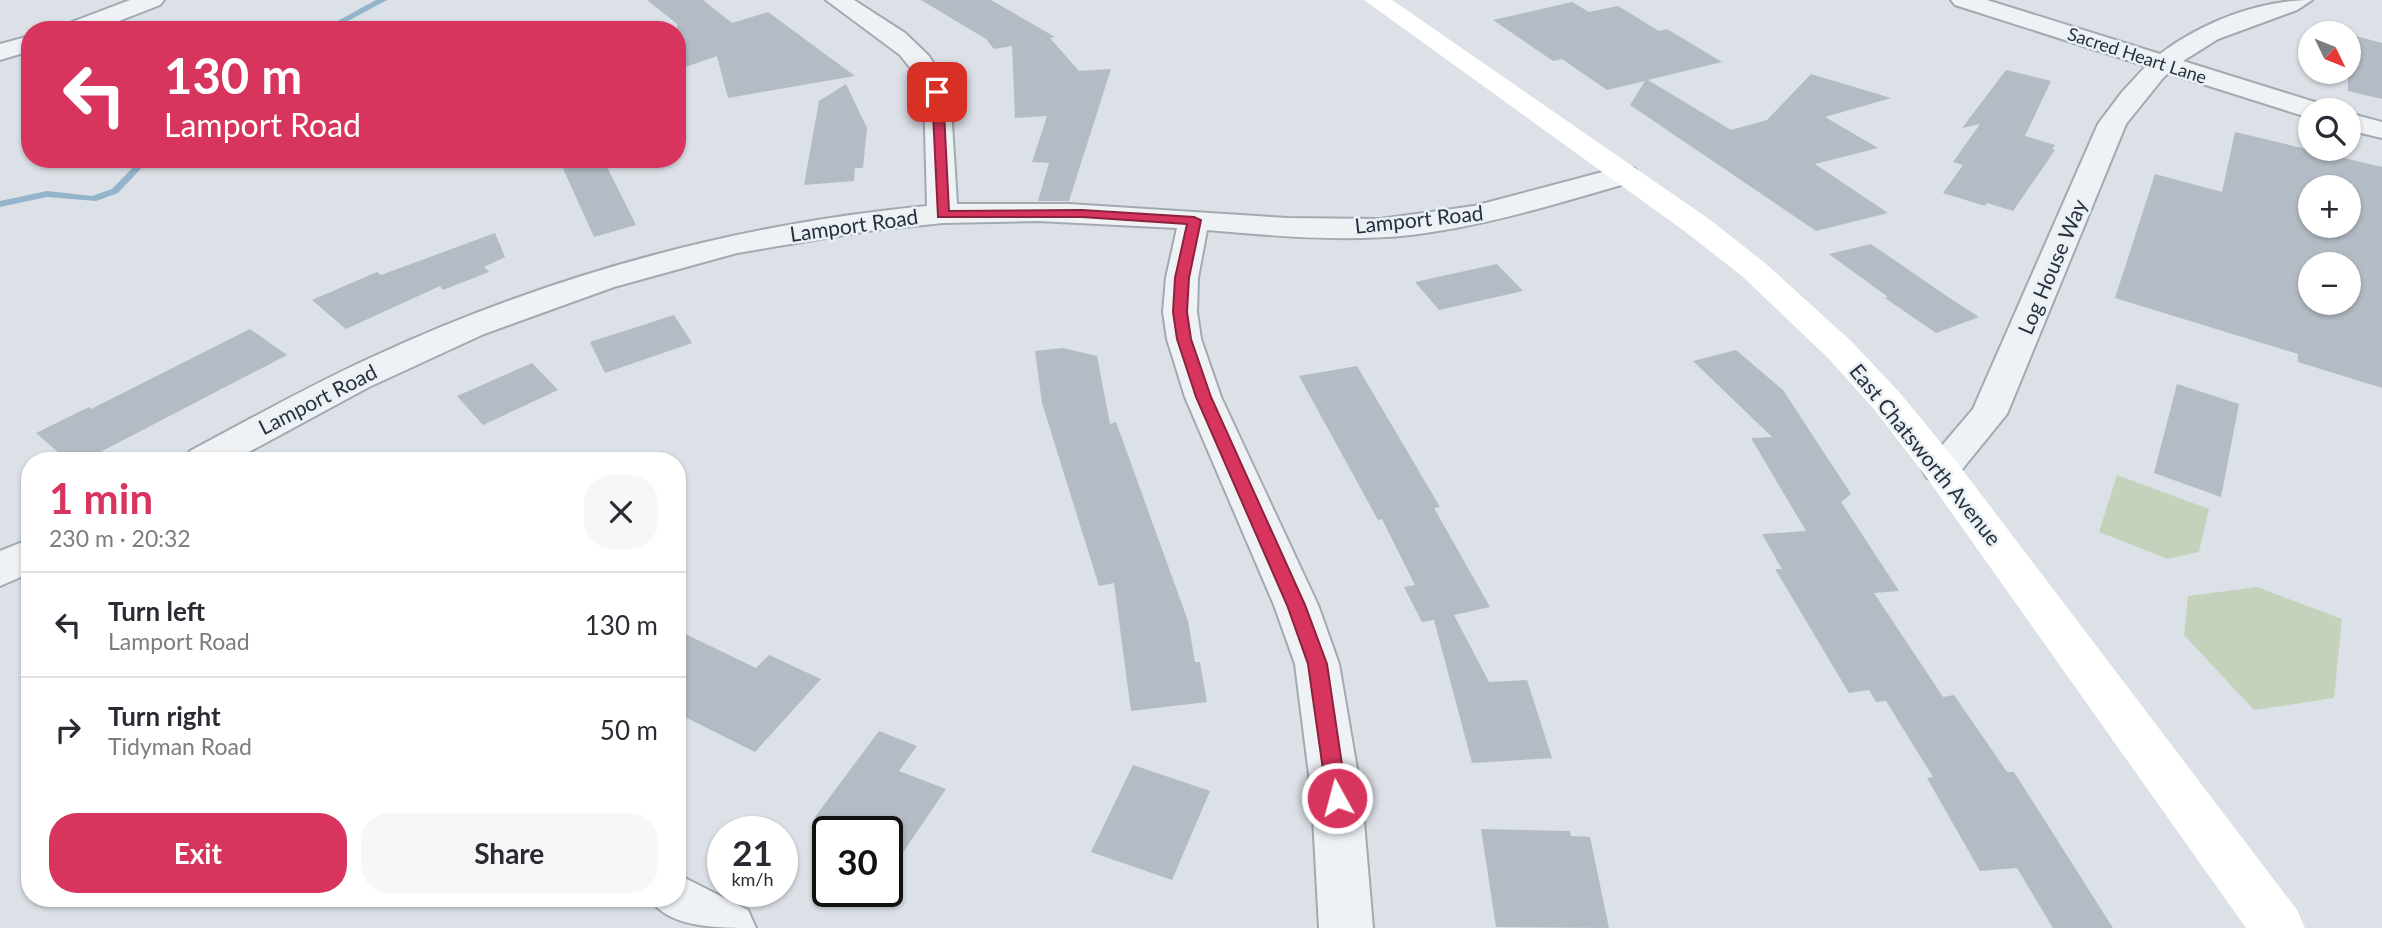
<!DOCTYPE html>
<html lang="en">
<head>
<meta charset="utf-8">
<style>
	body { margin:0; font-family:Lato,sans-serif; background:#f7f7f7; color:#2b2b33; height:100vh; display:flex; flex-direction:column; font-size:26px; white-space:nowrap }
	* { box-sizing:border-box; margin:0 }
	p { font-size:23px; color:#7c7c81 }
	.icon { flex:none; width:38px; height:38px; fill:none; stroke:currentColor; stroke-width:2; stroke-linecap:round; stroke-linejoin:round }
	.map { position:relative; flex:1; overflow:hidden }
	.panel { position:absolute; left:21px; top:452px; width:665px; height:455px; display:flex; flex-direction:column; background:#fff; border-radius:28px; box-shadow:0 2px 5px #0004 }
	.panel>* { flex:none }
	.banner { position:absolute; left:21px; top:21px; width:665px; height:147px; border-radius:28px; box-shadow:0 2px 5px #0004; background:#d8355e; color:#fff; overflow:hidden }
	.needle { width:46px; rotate:133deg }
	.controls { position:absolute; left:2298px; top:21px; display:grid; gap:14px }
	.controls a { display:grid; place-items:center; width:63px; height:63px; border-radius:50%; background:#fff; box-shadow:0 2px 5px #0004; font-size:35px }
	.speed { position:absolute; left:707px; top:816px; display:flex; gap:14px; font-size:35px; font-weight:700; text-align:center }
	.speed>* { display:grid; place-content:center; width:91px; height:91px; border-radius:50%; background:#fff; box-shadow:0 2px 5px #0004; line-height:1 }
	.speed small { font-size:18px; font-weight:400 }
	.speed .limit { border:4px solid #111; border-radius:10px; background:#fff; color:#111 }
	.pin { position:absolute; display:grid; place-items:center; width:60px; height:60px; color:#fff; margin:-30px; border-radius:14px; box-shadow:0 4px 10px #0006 }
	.me { position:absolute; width:77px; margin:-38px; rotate:353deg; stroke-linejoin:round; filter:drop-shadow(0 0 5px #0008) }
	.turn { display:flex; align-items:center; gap:24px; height:147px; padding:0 28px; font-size:32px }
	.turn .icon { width:91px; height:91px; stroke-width:2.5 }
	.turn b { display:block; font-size:49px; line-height:60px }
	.round { display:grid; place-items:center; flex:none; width:74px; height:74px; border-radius:28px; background:#f7f7f7 }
	.headline { display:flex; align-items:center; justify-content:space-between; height:119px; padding:0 28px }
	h1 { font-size:42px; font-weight:700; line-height:52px; color:#d8355e }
	.button { display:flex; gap:14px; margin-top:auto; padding:14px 28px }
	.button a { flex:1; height:80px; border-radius:28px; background:#d8355e; color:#fff; font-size:28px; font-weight:700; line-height:80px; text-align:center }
	.button a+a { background:#f7f7f7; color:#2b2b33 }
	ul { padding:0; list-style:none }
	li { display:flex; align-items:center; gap:21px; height:105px; padding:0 28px; border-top:2px solid #e1e1e2 }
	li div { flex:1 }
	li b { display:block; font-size:26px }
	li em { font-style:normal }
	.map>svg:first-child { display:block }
	.green { fill:#c4d2bc }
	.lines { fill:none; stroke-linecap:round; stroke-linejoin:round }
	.stream { fill:#93b4cb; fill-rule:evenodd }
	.building { fill:#b3bbc4; fill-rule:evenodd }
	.street-casing { stroke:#a1a9b1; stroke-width:4 }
	.street { fill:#eff2f5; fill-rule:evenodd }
	.secondary { fill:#fff; fill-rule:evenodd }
	.route { fill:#d8355e; stroke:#8c223d; stroke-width:2 }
	.labels { text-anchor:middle; stroke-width:5; stroke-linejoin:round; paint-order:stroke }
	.far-street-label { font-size:18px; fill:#25313f; stroke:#ebf0f5 }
	.street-label { font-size:21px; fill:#25313f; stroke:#ebf0f5 }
</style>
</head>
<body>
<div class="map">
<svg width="2382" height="928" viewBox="0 0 2382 928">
	<rect width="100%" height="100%" fill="#dce1e7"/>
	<g class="green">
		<polygon points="2117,475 2209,509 2199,552 2168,559 2099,532"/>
		<polygon points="2257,587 2342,619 2334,698 2254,710 2184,635 2188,596"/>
	</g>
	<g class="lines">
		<g class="stream">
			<polygon points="376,0 387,0 335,28 321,30"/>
			<polygon points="141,159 150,159 118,193 96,201 47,197 0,207 0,201 47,191 92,196 112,189"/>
		</g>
	</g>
	<g class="building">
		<polygon points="647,0 703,0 732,23 768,12 855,76 728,98 717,56 677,70 677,24"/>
		<polygon points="921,0 991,0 1055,37 1050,38 1079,71 1111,69 1069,201 1038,201 1049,163 1032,162 1047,116 1015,118 1012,46 994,49 986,39"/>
		<polygon points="1572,2 1589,12 1618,6 1659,31 1667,29 1722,62 1648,80 1731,130 1767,120 1811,74 1891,98 1825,117 1878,148 1815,164 1888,213 1816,231 1630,105 1645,81 1607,90 1562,59 1553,61 1493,20"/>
		<polygon points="2348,34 2382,43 2382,99 2348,91"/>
		<polygon points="2006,70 2051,81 2025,136 2055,145 2052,149 2055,150 2013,211 1987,203 1985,206 1943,193 1963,165 1953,162 1980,124 1962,128"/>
		<polygon points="846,84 867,128 863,168 855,168 854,181 804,185 819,101"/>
		<path d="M 2235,132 L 2382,167 L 2382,388 L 2298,362 L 2298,354 L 2115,298 L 2155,174 L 2222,192 ZM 2310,187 L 2348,187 L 2348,226 L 2310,226 ZM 2310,264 L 2348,264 L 2348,303 L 2310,303 Z"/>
		<polygon points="582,159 603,159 636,225 594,237 561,164"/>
		<polygon points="495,233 505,257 484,267 489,272 443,290 440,286 346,329 312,300 377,272 381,275"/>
		<polygon points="1871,244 1945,295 1979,317 1936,333 1885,298 1888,297 1829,254"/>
		<polygon points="1497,264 1523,291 1439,310 1415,282"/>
		<polygon points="674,315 692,343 605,373 590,342"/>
		<polygon points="250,329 287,355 85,460 67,460 36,433 89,407 91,409"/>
		<polygon points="1063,348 1097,356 1110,424 1116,422 1188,621 1195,662 1200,662 1207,702 1131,711 1114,583 1099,586 1042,403 1035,351"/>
		<polygon points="1736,350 1783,390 1851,494 1841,502 1899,591 1874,593 1943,697 1954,695 2007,772 2014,772 2113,928 2053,928 2017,868 1980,871 1927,778 1933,777 1886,701 1876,702 1869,690 1849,693 1775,569 1782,569 1762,534 1806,531 1751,438 1772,437 1693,361"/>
		<polygon points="532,363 558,390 483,425 457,396"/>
		<polygon points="1357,366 1440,507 1434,508 1490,607 1454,615 1489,682 1527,680 1552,758 1472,763 1434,620 1422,622 1404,587 1415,585 1382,519 1378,520 1299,376"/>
		<polygon points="2177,384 2239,404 2221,497 2154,473"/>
		<polygon points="677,630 756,668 769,655 821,679 755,752 677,713"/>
		<polygon points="879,731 917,746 899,771 946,789 887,876 887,831 847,831 815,817"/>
		<polygon points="1133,765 1210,791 1172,880 1091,852"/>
		<polygon points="1481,829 1570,831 1571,836 1590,837 1609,928 1496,927"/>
	</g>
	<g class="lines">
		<defs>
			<g id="street">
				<polygon points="130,0 164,0 160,5 96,30 61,30 64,25"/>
				<path d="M 826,0 L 854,0 L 905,33 L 929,56 L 950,91 L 957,204 L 1069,204 L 1287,218 L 1380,219 L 1474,206 L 1625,166 L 1635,169 L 1640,175 L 1635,181 C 1562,202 1487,226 1411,235 C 1343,242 1275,236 1207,230 L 1198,278 L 1197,312 L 1201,339 L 1221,397 L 1318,605 L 1339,664 L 1362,798 L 1373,928 L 1319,928 L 1312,798 L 1295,664 L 1274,605 L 1185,397 L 1167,339 L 1163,312 L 1166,278 L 1177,228 L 1038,221 L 943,223 L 874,230 L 737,253 L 614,287 L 484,334 L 369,387 L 234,460 L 185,460 L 190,451 C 250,419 309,386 370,358 C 545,277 734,224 927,206 L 924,91 L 916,75 L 900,55 Z"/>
				<path d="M 1951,0 L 1987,0 L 2160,54 C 2202,22 2260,0 2312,0 L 2297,10 L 2218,39 L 2183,61 L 2321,104 L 2325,110 L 2310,110 L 2310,118 L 2168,73 L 2163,78 L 2126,124 L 2007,414 L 1955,478 L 1941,482 L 1927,478 L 1922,469 L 1973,409 L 2098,124 L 2122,92 L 2146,66 L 1955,5 Z"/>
				<polygon points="30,36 30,51 0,60 0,44"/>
				<polygon points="2348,113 2382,122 2382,138 2348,130"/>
				<polygon points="30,539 30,573 0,586 0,551"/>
				<path d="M 677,874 L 748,910 L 756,928 C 717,928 667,928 650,898 L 677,898 Z"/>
			</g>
		</defs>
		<use href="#street" class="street-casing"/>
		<use href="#street" class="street"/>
		<polygon class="secondary" points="1364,0 1392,0 1709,219 1765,263 1852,342 1900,393 1955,460 2297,910 2305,928 2246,928 1927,478 1874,409 1828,358 1743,277 1687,233"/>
	</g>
	<polygon class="route" points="937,88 943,92 949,211 1082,210 1194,217 1201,220 1189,278 1187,312 1191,339 1211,397 1305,605 1327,664 1347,798 1344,804 1337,807 1330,804 1327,798 1308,664 1287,605 1196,397 1177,339 1173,312 1175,278 1187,224 1082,217 938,217 932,92"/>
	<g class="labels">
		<g class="far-street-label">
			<text transform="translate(2137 56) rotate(18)" y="6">Sacred Heart Lane</text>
		</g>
		<g class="street-label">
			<text transform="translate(1419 220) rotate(-6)" y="7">Lamport Road</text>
			<text transform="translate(854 226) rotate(-8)" y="7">Lamport Road</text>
			<text transform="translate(2053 267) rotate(-67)" y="7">Log House Way</text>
			<text transform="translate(318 400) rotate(-27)" y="7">Lamport Road</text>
			<text transform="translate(1925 455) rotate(51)" y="7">East Chatsworth Avenue</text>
		</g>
	</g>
</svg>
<div class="controls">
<a><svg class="needle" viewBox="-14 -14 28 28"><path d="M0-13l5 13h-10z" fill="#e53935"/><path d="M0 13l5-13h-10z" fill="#7c7c81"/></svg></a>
<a><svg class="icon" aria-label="search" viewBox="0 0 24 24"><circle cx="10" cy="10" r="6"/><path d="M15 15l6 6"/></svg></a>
<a>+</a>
<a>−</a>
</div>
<div class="speed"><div>21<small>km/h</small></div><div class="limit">30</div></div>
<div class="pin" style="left:937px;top:92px;background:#d93025"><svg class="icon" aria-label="arrive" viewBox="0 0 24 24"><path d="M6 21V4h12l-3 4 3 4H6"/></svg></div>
<svg class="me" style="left:1337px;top:798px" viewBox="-20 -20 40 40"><circle r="17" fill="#d8355e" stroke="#fff" stroke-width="3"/><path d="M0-11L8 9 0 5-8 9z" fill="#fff"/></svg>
<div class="banner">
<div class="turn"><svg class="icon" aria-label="left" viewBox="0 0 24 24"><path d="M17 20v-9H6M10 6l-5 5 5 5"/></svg><div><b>130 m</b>Lamport Road</div></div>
</div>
<section class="panel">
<div class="headline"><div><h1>1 min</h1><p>230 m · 20:32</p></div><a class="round"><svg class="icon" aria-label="close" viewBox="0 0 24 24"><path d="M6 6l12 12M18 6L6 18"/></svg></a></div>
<ul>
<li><svg class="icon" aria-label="left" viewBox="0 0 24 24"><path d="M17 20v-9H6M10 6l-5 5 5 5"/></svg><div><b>Turn left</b><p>Lamport Road</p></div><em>130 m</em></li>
<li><svg class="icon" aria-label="right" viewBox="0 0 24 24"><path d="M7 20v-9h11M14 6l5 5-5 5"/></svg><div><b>Turn right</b><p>Tidyman Road</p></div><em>50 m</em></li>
</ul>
<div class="button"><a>Exit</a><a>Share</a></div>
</section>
</div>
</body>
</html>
